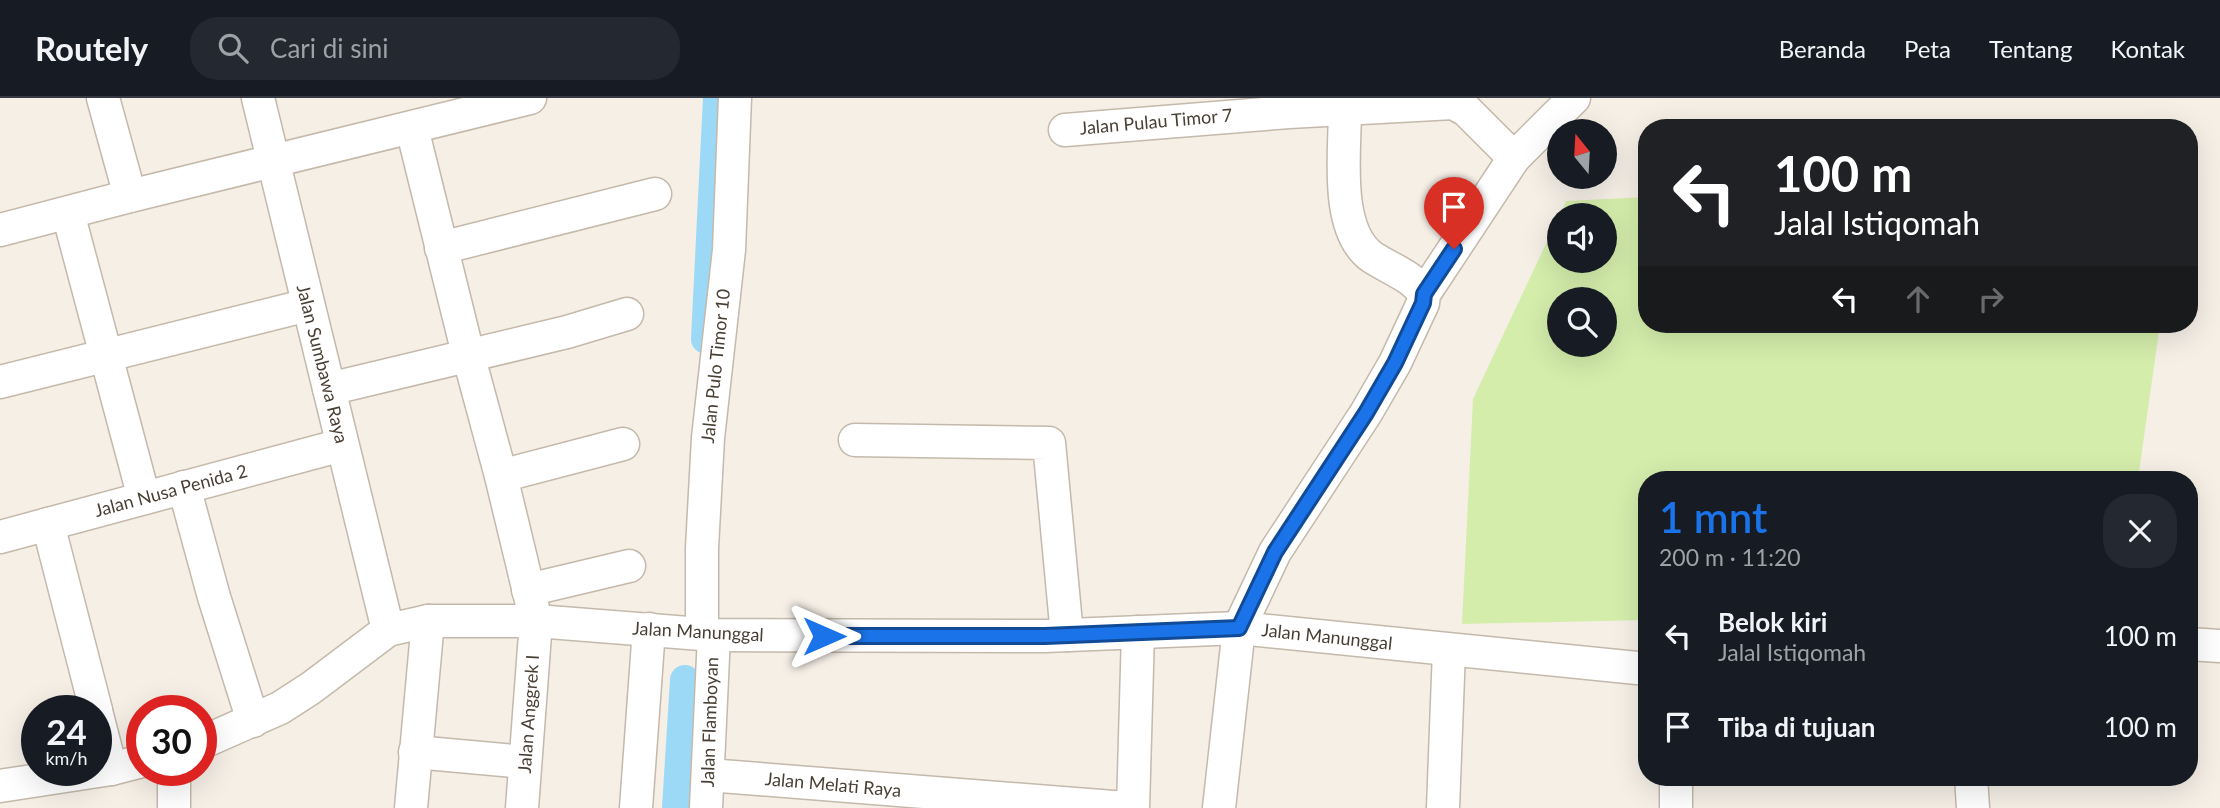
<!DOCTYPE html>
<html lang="id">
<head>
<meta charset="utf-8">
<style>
	body { margin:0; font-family:Lato,sans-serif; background:#242831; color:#f1f3f6; height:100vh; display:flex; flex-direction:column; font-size:26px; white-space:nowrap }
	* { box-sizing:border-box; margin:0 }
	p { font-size:23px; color:#9ea1a6 }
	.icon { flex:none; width:38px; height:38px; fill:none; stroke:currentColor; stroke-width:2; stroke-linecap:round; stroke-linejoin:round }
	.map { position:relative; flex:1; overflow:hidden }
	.drawer { position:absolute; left:1638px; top:373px; width:560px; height:315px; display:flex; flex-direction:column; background:#171b24; border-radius:28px; box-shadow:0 7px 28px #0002 }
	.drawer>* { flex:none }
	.guide { position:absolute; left:1638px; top:21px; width:560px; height:214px; border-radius:28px; box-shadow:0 7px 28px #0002; background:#202124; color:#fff; overflow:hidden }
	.needle { width:46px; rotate:342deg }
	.controls { position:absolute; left:1547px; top:21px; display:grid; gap:14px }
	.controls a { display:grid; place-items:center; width:70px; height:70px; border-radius:50%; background:#171b24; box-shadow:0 7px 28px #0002; font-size:35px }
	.speed { position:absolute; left:21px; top:597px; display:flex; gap:14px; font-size:35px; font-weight:700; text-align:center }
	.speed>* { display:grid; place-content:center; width:91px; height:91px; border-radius:50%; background:#171b24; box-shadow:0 7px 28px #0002; line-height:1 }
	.speed small { font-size:18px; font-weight:400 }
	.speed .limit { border:10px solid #d22; background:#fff; color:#111 }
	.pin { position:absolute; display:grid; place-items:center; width:60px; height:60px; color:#fff; margin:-72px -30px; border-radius:50% 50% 50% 0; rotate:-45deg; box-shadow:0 0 7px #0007 }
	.pin .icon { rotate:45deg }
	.me { position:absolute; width:77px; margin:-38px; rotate:90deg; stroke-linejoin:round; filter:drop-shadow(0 0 5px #0008) }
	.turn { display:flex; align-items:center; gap:24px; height:147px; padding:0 21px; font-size:32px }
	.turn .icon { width:91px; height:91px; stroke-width:2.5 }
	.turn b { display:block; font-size:49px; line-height:60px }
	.lanes { display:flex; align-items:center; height:66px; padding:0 21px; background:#0003; justify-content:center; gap:35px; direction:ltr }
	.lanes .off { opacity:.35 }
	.round { display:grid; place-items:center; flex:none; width:74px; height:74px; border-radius:28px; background:#242831 }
	.head { display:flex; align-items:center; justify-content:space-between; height:119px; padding:0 21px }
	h1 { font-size:42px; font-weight:600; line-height:52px; color:#1a73e8 }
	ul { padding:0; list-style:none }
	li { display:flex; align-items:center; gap:21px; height:91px; padding:0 21px }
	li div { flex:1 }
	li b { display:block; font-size:26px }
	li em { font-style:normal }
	header { display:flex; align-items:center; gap:42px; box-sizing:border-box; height:98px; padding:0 35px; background:#171b24; border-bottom:2px solid #363941 }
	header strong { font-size:33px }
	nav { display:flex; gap:38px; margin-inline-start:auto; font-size:24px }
	.search { width:490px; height:63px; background:#242831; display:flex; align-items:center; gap:18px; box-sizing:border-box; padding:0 24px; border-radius:28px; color:#9ea1a6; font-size:26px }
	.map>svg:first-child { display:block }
	.green { fill:#d4edab; fill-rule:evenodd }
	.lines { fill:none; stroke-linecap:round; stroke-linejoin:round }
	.canal { stroke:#9cd9f7; stroke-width:30 }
	.street-casing { stroke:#c4b9aa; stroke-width:35 }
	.street { stroke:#fff; stroke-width:32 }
	.route-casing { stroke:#114b97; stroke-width:18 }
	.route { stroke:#1a73e8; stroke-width:12 }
	.labels { text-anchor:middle; stroke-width:6; stroke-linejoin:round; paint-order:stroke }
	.street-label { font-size:18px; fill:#483f34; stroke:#fff }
</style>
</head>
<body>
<header>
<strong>Routely</strong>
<div class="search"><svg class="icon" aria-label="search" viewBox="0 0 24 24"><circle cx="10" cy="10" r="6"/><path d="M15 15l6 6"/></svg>Cari di sini</div>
<nav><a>Beranda</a><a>Peta</a><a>Tentang</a><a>Kontak</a></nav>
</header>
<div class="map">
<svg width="2220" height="710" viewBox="0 0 2220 710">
	<rect width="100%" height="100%" fill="#f5efe6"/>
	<path class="green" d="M 1647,99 L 1647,226 L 2160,226 L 2138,381 L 1647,382 L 1647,522 L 1462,526 L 1473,301 L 1559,118 L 1559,163 L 1605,163 L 1605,117 L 1560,117 L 1566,103 ZM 1559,201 L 1605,201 L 1605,247 L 1559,247 Z"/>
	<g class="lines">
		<g class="canal">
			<polyline points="706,241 718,0"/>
			<polyline points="677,710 685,582"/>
		</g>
		<defs>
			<g id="street">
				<polyline points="103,0 130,98"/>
				<polyline points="258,0 388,532"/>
				<path d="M 1345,11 C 1345,53 1334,132 1372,159 C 1390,171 1413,178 1424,196"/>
				<polyline points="412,30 468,256 501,378 536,523 522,710"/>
				<polyline points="1065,32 1289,14 1453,5 1466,12 1514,60"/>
				<polyline points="68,115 144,400"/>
				<polyline points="0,132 130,98 530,0"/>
				<polyline points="441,150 655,96"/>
				<polyline points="0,284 308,207"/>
				<polyline points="329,291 567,234 627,216"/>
				<polyline points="855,342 1049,345 1067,537"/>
				<polyline points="501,378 623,346"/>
				<polyline points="184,389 214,499 253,623"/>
				<polyline points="48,426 96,612"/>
				<polyline points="0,439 342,347"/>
				<polyline points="528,492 629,468"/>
				<polyline points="702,536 702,450 708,340 729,152 735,0"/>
				<polyline points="2189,546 2220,548"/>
				<polyline points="96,613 111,671"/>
				<polyline points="201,645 280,610 311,590 388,532 428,523 536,523 714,537 1045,538 1239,530 1647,571"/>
				<polyline points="415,654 525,664"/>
				<polyline points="708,677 1126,710"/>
				<polyline points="1971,679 1973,710"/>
				<polyline points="0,688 111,671 142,663"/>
				<polyline points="174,710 174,672"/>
				<polyline points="411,710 428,523"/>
				<polyline points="636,710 649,531"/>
				<polyline points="706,710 714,537"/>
				<polyline points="1133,710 1138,534"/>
				<polyline points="1219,710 1239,530 1275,454 1366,315 1395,265 1423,205 1424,196 1514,60 1574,0"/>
				<polyline points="1443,710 1449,552"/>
				<polyline points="1676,710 1676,679"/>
			</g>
		</defs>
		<use href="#street" class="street-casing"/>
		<use href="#street" class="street"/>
	</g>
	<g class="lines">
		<defs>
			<polyline id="route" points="824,538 1045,538 1239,530 1275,454 1366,315 1395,265 1423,205 1424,196 1454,151"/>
		</defs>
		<use href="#route" class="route-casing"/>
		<use href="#route" class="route"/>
	</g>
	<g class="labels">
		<g class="street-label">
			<text transform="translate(1156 24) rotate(-5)" y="6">Jalan Pulau Timor 7</text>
			<text transform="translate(322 266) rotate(76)" y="6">Jalan Sumbawa Raya</text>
			<text transform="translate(716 268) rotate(-84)" y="6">Jalan Pulo Timor 10</text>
			<text transform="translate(171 393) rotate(-15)" y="6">Jalan Nusa Penida 2</text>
			<text transform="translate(698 534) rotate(3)" y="6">Jalan Manunggal</text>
			<text transform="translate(1327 539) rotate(6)" y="6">Jalan Manunggal</text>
			<text transform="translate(529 616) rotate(-86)" y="6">Jalan Anggrek I</text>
			<text transform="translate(710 624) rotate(-88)" y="6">Jalan Flamboyan</text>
			<text transform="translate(833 687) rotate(5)" y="6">Jalan Melati Raya</text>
		</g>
	</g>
</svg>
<div class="controls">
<a><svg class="needle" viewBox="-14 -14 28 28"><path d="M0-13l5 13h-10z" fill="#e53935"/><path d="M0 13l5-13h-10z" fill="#9ea1a6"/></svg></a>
<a><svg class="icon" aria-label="sound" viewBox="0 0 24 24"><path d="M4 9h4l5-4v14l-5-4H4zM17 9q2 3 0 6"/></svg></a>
<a><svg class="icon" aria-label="search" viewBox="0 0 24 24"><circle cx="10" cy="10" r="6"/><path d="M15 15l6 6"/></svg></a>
</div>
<div class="speed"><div>24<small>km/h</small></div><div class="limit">30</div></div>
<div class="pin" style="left:1454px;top:151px;background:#d93025"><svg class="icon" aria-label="arrive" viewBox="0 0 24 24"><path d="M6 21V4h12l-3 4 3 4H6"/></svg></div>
<svg class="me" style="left:824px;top:538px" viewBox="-20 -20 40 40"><path d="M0-17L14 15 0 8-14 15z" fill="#1a73e8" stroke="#fff" stroke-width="4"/></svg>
<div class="guide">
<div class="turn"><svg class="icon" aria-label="left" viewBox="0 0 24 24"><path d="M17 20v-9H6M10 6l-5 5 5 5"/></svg><div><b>100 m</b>Jalal Istiqomah</div></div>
<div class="lanes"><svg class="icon" aria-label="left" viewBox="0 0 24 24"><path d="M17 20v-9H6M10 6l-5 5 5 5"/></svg><svg class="icon off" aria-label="ahead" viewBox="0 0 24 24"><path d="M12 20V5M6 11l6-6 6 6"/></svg><svg class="icon off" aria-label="right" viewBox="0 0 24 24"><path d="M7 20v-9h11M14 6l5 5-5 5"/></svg></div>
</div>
<section class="drawer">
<div class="head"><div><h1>1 mnt</h1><p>200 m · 11:20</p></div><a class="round"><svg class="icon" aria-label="close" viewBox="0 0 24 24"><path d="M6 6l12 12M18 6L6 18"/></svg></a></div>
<ul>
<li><svg class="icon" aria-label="left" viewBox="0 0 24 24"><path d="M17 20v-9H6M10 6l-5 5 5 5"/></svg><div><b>Belok kiri</b><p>Jalal Istiqomah</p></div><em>100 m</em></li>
<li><svg class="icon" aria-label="arrive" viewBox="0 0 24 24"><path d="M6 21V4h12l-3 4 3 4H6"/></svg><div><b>Tiba di tujuan</b></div><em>100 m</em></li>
</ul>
</section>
</div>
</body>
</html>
